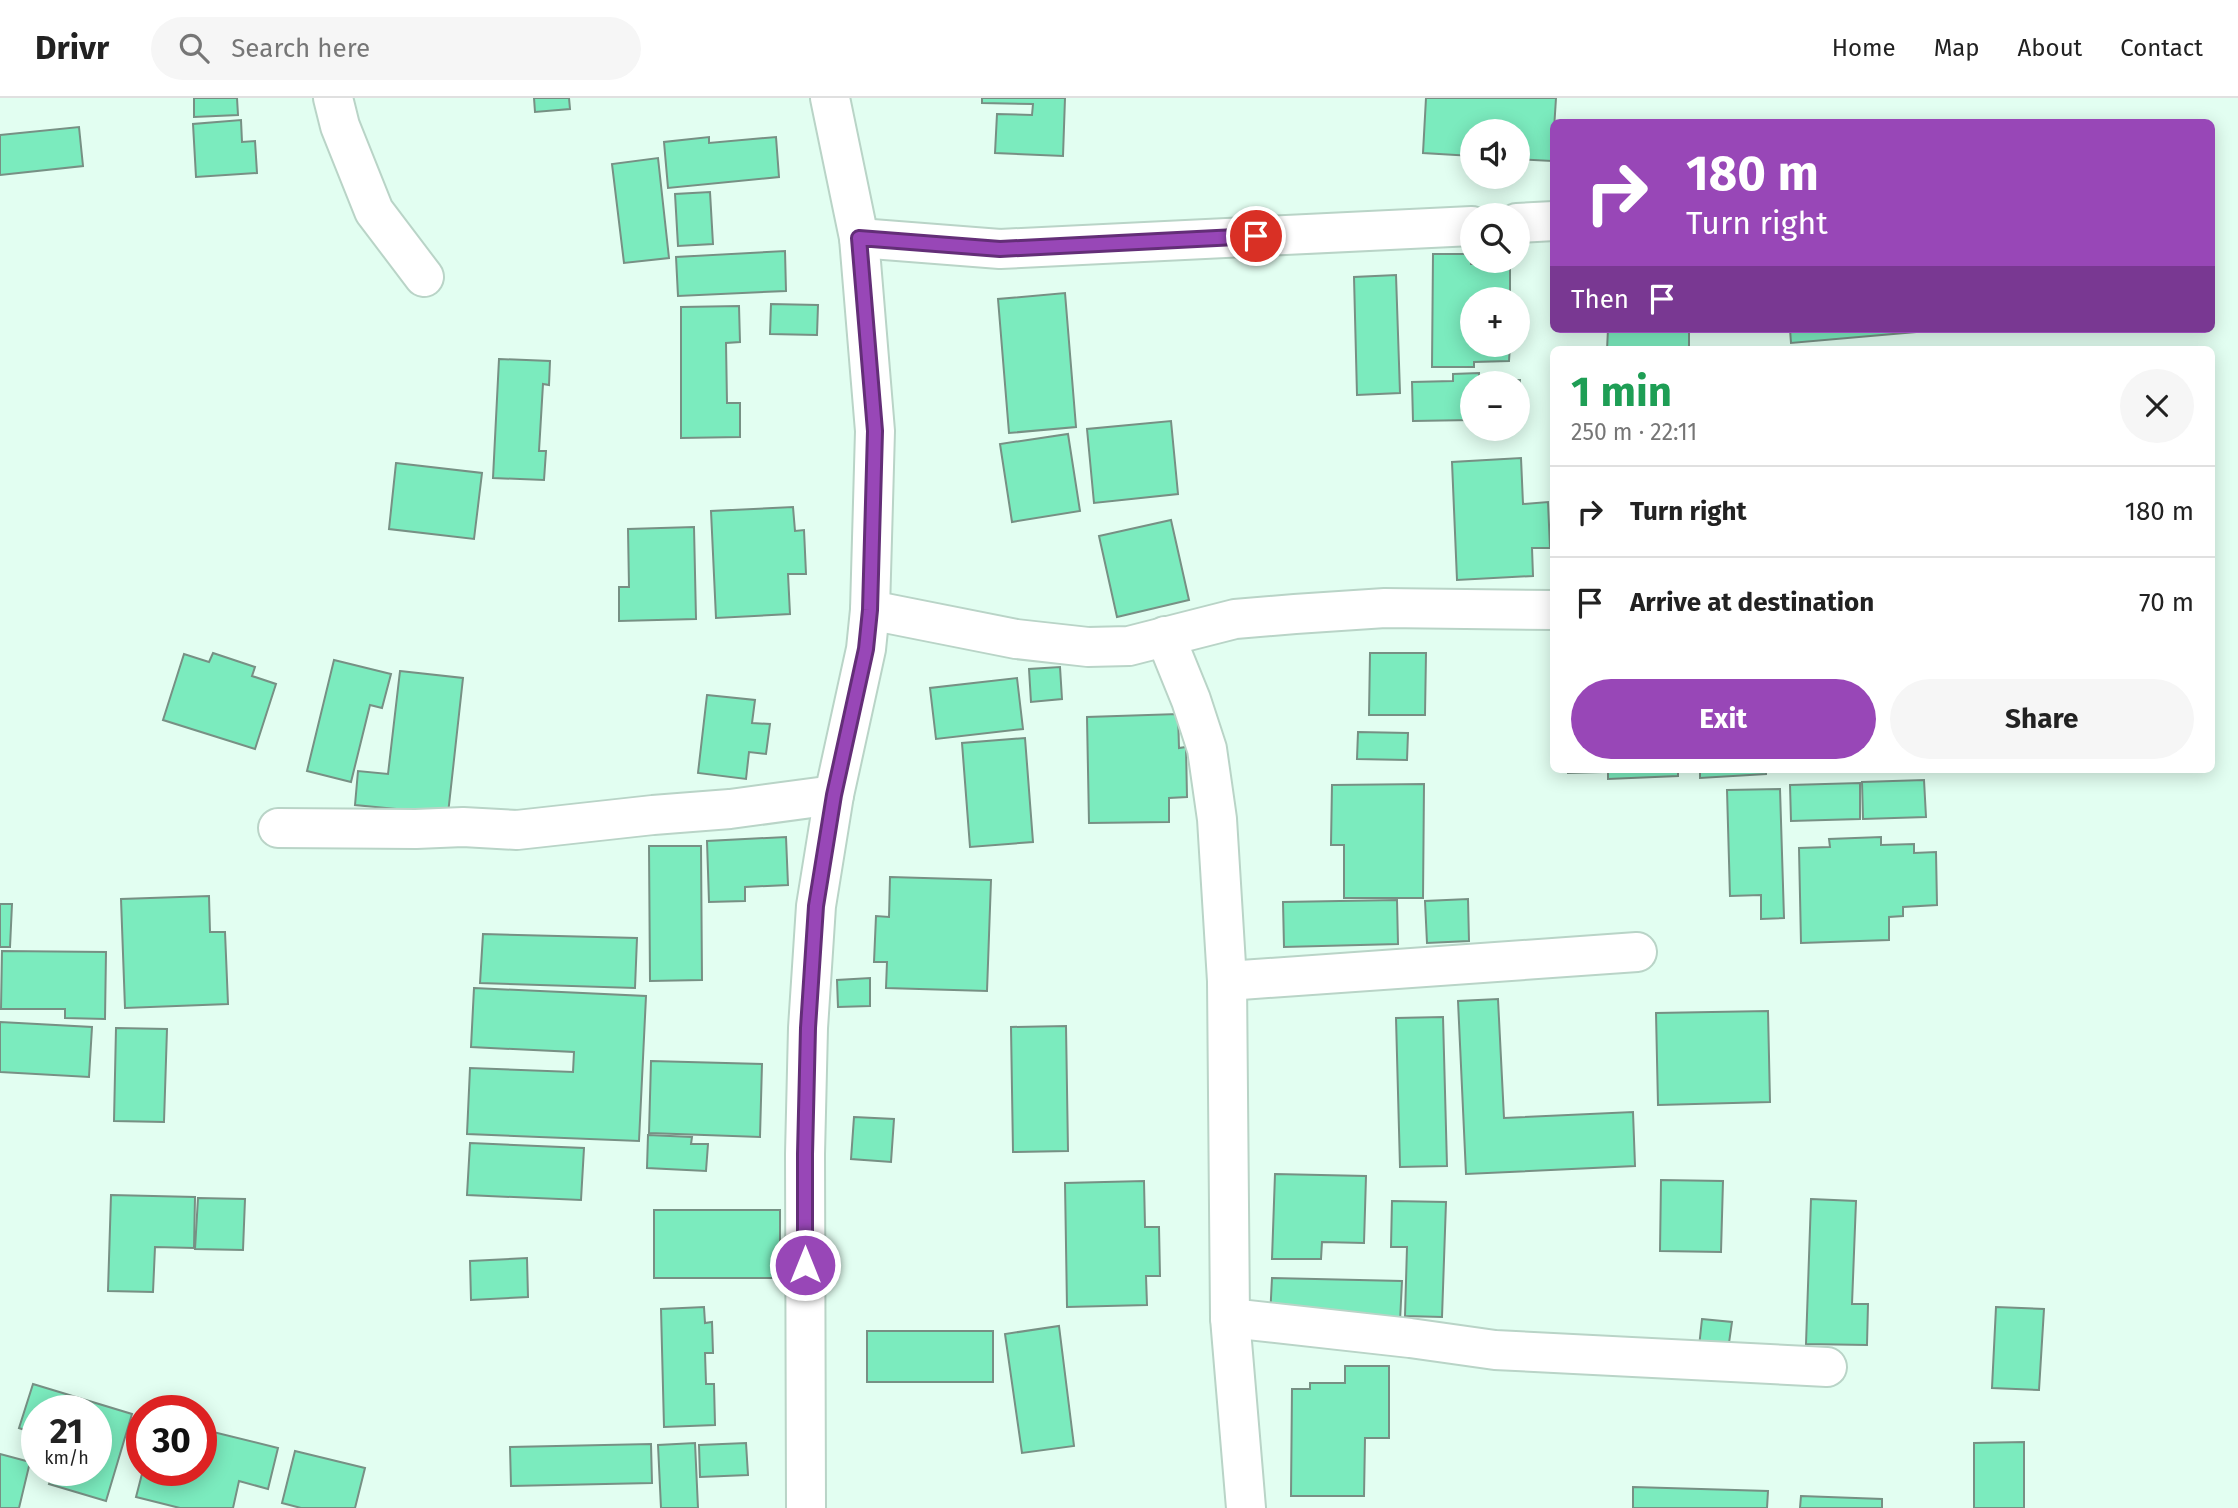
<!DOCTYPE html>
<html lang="en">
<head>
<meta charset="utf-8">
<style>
	body { margin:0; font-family:"Fira Sans",sans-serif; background:#f6f6f6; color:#222; height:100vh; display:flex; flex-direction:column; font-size:26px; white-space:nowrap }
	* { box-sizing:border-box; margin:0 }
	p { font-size:23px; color:#767676 }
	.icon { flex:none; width:38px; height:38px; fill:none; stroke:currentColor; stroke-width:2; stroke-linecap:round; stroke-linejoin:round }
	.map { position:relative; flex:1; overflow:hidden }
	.panel { position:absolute; left:1550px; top:248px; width:665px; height:427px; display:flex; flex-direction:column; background:#fff; border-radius:10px; box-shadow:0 4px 18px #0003 }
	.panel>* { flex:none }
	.guide { position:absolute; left:1550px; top:21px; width:665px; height:214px; border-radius:10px; box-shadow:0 4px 18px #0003; background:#9847b7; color:#fff; overflow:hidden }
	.controls { position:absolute; left:1460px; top:21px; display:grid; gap:14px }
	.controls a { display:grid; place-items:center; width:70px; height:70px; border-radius:50%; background:#fff; box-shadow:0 4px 18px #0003; font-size:35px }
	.speed { position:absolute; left:21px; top:1297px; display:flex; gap:14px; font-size:35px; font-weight:700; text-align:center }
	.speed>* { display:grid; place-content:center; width:91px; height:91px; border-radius:50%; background:#fff; box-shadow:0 4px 18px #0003; line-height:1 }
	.speed small { font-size:18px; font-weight:400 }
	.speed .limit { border:10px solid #d22; background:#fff; color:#111 }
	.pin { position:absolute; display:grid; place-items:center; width:60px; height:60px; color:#fff; margin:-30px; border:4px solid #fff; border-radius:50%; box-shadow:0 2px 7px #0007 }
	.me { position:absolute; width:77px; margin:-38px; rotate:0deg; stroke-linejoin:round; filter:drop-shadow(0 0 5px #0008) }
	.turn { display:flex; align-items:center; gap:24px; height:147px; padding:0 21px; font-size:32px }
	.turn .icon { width:91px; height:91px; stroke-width:2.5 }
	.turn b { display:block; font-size:49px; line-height:60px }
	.then { display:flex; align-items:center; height:66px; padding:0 21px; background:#0003; gap:14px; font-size:26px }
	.round { display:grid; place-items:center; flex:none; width:74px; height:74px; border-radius:37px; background:#f6f6f6 }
	.head { display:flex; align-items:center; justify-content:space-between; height:119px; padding:0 21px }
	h1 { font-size:42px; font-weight:700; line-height:52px; color:#1e9e55 }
	.action { display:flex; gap:14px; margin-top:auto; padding:14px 21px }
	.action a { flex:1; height:80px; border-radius:42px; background:#9847b7; color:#fff; font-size:28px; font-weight:700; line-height:80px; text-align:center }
	.action a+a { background:#f6f6f6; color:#222 }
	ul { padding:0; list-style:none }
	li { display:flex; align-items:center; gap:21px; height:91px; padding:0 21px; border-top:2px solid #e0e0e0 }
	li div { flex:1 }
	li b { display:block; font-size:26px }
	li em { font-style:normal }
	header { display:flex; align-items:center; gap:42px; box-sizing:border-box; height:98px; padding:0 35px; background:#fff; border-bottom:2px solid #e0e0e0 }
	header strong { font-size:33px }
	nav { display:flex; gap:38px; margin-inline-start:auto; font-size:24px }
	.search { width:490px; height:63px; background:#f6f6f6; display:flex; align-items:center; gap:18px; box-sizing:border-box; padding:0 24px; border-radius:38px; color:#767676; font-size:26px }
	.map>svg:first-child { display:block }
	.building { fill:#7bebbe; stroke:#779084; stroke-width:2 }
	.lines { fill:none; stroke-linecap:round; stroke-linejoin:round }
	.minor-casing { stroke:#b9d4c7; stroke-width:42 }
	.minor { stroke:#fff; stroke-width:38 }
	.route-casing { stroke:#632e77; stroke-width:18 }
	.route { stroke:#9847b7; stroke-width:12 }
</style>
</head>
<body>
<header>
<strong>Drivr</strong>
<div class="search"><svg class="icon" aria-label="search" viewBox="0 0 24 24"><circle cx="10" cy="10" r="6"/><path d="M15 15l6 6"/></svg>Search here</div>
<nav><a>Home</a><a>Map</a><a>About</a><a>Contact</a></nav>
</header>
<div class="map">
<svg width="2238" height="1410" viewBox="0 0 2238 1410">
	<rect width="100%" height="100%" fill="#e2fef1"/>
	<g class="building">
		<polygon points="194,0 237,0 238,17 194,19"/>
		<polygon points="534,0 569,0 570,11 535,14"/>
		<polygon points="982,0 1065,0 1063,58 995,55 997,16 1032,17 1033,6 982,5"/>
		<polygon points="1426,0 1556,0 1552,63 1517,61 1517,33 1472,33 1472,58 1423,55"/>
		<polygon points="241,22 242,44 255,43 257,75 196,79 193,26"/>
		<polygon points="79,29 83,68 0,77 0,37"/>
		<polygon points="709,39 709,45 776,39 779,79 668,90 664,44"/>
		<polygon points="658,60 669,160 624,165 612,66"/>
		<polygon points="710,94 713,146 678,148 675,96"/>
		<polygon points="785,153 786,193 678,198 676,159"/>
		<polygon points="1433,156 1471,156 1471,166 1510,166 1510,201 1472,201 1472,247 1510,247 1509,263 1474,264 1474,269 1432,269"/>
		<polygon points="1396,177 1400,295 1357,297 1354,179"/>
		<polygon points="1065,195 1076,329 1009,335 998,201"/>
		<polygon points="771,206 818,207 817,237 770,236"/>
		<polygon points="739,208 740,244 726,245 727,305 740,305 740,339 681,340 681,209"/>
		<polygon points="1608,231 1689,231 1689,252 1607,252"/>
		<polygon points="1790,231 1927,231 1927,233 1791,245"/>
		<polygon points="499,261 550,263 549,287 543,286 539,353 546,353 544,382 493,380"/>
		<polygon points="1479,275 1479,283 1520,282 1520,321 1517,321 1517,285 1472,285 1472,322 1413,323 1412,284 1453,283 1453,276"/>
		<polygon points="1171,323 1178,396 1094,405 1087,331"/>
		<polygon points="1068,336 1080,413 1012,424 1000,346"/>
		<polygon points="1521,360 1523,406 1548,404 1550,450 1532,450 1533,478 1457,482 1452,364"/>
		<polygon points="396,365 482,375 474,441 389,431"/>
		<polygon points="793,409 795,433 804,432 806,476 788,476 790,516 716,520 711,413"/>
		<polygon points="1171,422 1189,502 1117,519 1099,438"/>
		<polygon points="694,429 696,521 619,523 619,489 629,489 628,431"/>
		<polygon points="213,555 255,569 252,578 276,586 255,651 163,622 184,556 209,564"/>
		<polygon points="1370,555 1426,555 1425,617 1369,617"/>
		<polygon points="334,562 391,576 382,610 370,607 351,684 307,673"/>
		<polygon points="1060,569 1062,601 1031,604 1029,571"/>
		<polygon points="400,573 463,580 448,716 355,707 358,673 388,676"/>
		<polygon points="1017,580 1023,631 936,641 930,590"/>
		<polygon points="707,597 755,602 752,625 770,626 766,656 749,654 746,681 698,675"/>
		<polygon points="1178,616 1179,650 1186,649 1187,699 1169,700 1169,724 1089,725 1087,619"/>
		<polygon points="1358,634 1408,635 1407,662 1357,661"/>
		<polygon points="1025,640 1033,744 970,749 962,645"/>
		<polygon points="1568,672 1602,672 1602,674 1568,675"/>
		<polygon points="1608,672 1678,672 1678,678 1608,681"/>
		<polygon points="1700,672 1766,672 1766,676 1700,680"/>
		<polygon points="1924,682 1926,719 1863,721 1862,684"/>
		<polygon points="1860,685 1860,721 1791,723 1790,687"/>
		<polygon points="1424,686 1423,800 1344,800 1344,747 1331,747 1332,687"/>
		<polygon points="1780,691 1784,820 1761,821 1761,797 1730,798 1727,692"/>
		<polygon points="786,739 788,787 745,789 745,803 709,804 707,743"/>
		<polygon points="1881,739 1881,747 1914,746 1914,755 1936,754 1937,807 1903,809 1903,818 1889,819 1889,842 1801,845 1799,750 1830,749 1829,741"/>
		<polygon points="649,748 701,748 702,882 650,883"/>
		<polygon points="890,779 991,782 987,893 886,890 887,864 874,864 876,818 889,819"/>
		<polygon points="209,798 210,834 225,834 228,906 125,910 121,801"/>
		<polygon points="1468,801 1469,843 1427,845 1425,803"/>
		<polygon points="1397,802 1398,846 1284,849 1283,804"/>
		<polygon points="0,806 12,806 10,849 0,849"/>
		<polygon points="483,836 637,840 635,890 480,885"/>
		<polygon points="2,853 106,854 105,921 65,920 65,911 1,911"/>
		<polygon points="870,880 870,908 838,909 837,882"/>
		<polygon points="474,890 646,898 639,1043 467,1036 470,970 573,974 574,954 471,949"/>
		<polygon points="1498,901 1504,1020 1633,1014 1635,1068 1466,1076 1458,903"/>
		<polygon points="1768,913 1770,1004 1658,1007 1656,915"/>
		<polygon points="1443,919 1447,1068 1400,1069 1396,920"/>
		<polygon points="0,924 92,929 89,979 0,974"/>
		<polygon points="1066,928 1068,1053 1013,1054 1011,929"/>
		<polygon points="116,930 167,931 164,1024 114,1023"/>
		<polygon points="651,963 762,966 760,1039 649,1035"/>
		<polygon points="854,1019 894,1021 891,1064 851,1061"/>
		<polygon points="648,1037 692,1039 691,1046 708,1046 706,1073 647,1070"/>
		<polygon points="470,1045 584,1050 581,1102 467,1097"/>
		<polygon points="1275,1076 1366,1078 1364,1145 1322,1144 1321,1161 1272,1161"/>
		<polygon points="1661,1082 1723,1083 1721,1154 1660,1153"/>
		<polygon points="1144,1083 1145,1129 1159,1129 1160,1178 1146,1178 1147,1207 1067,1209 1065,1085"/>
		<polygon points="111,1097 195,1099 194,1150 155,1149 153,1194 108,1193"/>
		<polygon points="198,1100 245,1101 243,1152 195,1151"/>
		<polygon points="1811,1101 1856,1103 1852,1206 1868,1206 1867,1247 1806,1246"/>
		<polygon points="1392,1103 1446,1104 1442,1219 1405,1218 1407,1149 1391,1149"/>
		<rect x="654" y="1112" width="126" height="68"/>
		<polygon points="527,1160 528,1199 471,1202 470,1163"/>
		<polygon points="1272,1180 1402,1183 1400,1223 1270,1220"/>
		<polygon points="704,1209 705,1225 712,1224 713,1255 705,1255 706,1286 714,1286 715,1327 664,1329 661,1211"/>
		<polygon points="1996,1209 2044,1211 2039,1292 1992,1290"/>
		<polygon points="1702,1221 1732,1224 1728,1252 1699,1249"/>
		<polygon points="1059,1228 1074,1348 1022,1355 1005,1236"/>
		<rect x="867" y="1233" width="126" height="51"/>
		<polygon points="1345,1268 1389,1268 1389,1340 1365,1340 1364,1398 1291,1398 1292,1291 1310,1291 1310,1285 1345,1285"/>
		<polygon points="33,1286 132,1316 106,1403 49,1386 54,1372 96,1372 96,1312 37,1312 37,1336 19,1330"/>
		<polygon points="201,1331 278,1350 268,1391 239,1383 233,1410 180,1410 136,1399 143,1372 201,1372"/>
		<polygon points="2024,1344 2024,1410 1974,1410 1974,1345"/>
		<polygon points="695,1345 698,1410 661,1410 658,1347"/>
		<polygon points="746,1345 748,1377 700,1379 699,1347"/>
		<polygon points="651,1346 652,1385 511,1388 510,1349"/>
		<polygon points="295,1353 365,1370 355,1410 301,1410 282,1405"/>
		<polygon points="0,1356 30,1364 19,1410 0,1410"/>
		<polygon points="1633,1389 1768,1393 1767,1410 1633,1410"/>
		<polygon points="1801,1398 1882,1401 1882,1410 1800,1410"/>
	</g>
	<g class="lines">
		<defs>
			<g id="minor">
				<polyline points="333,0 340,28 374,113 424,179"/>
				<polyline points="1517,125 1554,123"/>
				<polyline points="859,140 1000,151 1472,128"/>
				<polyline points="870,512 1016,541 1088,549 1129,548 1235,521 1295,516 1385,510 1554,512"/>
				<polyline points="1165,538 1191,602 1207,651 1217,721 1227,883 1230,1220 1246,1410"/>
				<polyline points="278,730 416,731 463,729 517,732 653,717 730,711 834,697"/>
				<polyline points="1227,883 1637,854"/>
				<polyline points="1230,1220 1410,1240 1495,1252 1827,1269"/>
				<polyline points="806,1410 805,1056 808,930 816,808 834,697 866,551 870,512 875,333 859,140 830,0"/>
			</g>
		</defs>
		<use href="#minor" class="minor-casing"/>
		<use href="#minor" class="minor"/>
	</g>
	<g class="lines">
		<defs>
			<polyline id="route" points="805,1167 805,1056 808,930 816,808 834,697 866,551 870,512 875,333 859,140 1000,151 1256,138"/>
		</defs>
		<use href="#route" class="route-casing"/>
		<use href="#route" class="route"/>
	</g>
</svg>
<div class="controls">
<a><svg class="icon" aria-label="sound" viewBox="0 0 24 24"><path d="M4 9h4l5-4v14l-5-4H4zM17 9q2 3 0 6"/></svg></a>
<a><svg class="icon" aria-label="search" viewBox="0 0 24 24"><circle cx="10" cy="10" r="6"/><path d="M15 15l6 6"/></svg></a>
<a>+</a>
<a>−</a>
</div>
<div class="speed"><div>21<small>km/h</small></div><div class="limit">30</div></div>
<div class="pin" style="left:1256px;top:138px;background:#d93025"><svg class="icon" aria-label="arrive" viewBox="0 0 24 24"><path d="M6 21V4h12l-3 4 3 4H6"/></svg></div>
<svg class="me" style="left:805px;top:1167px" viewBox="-20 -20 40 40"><circle r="17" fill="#9847b7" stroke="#fff" stroke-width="3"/><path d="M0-11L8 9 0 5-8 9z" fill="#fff"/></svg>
<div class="guide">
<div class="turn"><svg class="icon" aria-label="right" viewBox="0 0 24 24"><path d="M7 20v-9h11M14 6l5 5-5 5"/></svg><div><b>180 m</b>Turn right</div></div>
<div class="then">Then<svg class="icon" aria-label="arrive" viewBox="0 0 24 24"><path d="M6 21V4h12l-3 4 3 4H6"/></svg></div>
</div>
<section class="panel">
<div class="head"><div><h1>1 min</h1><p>250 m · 22:11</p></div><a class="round"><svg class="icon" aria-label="close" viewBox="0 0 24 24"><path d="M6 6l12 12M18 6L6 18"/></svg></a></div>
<ul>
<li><svg class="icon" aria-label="right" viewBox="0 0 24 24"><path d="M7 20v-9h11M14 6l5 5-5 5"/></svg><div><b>Turn right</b></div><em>180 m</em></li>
<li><svg class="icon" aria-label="arrive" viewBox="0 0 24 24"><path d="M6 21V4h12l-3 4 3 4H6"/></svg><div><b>Arrive at destination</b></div><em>70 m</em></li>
</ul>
<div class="action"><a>Exit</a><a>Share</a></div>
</section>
</div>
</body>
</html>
